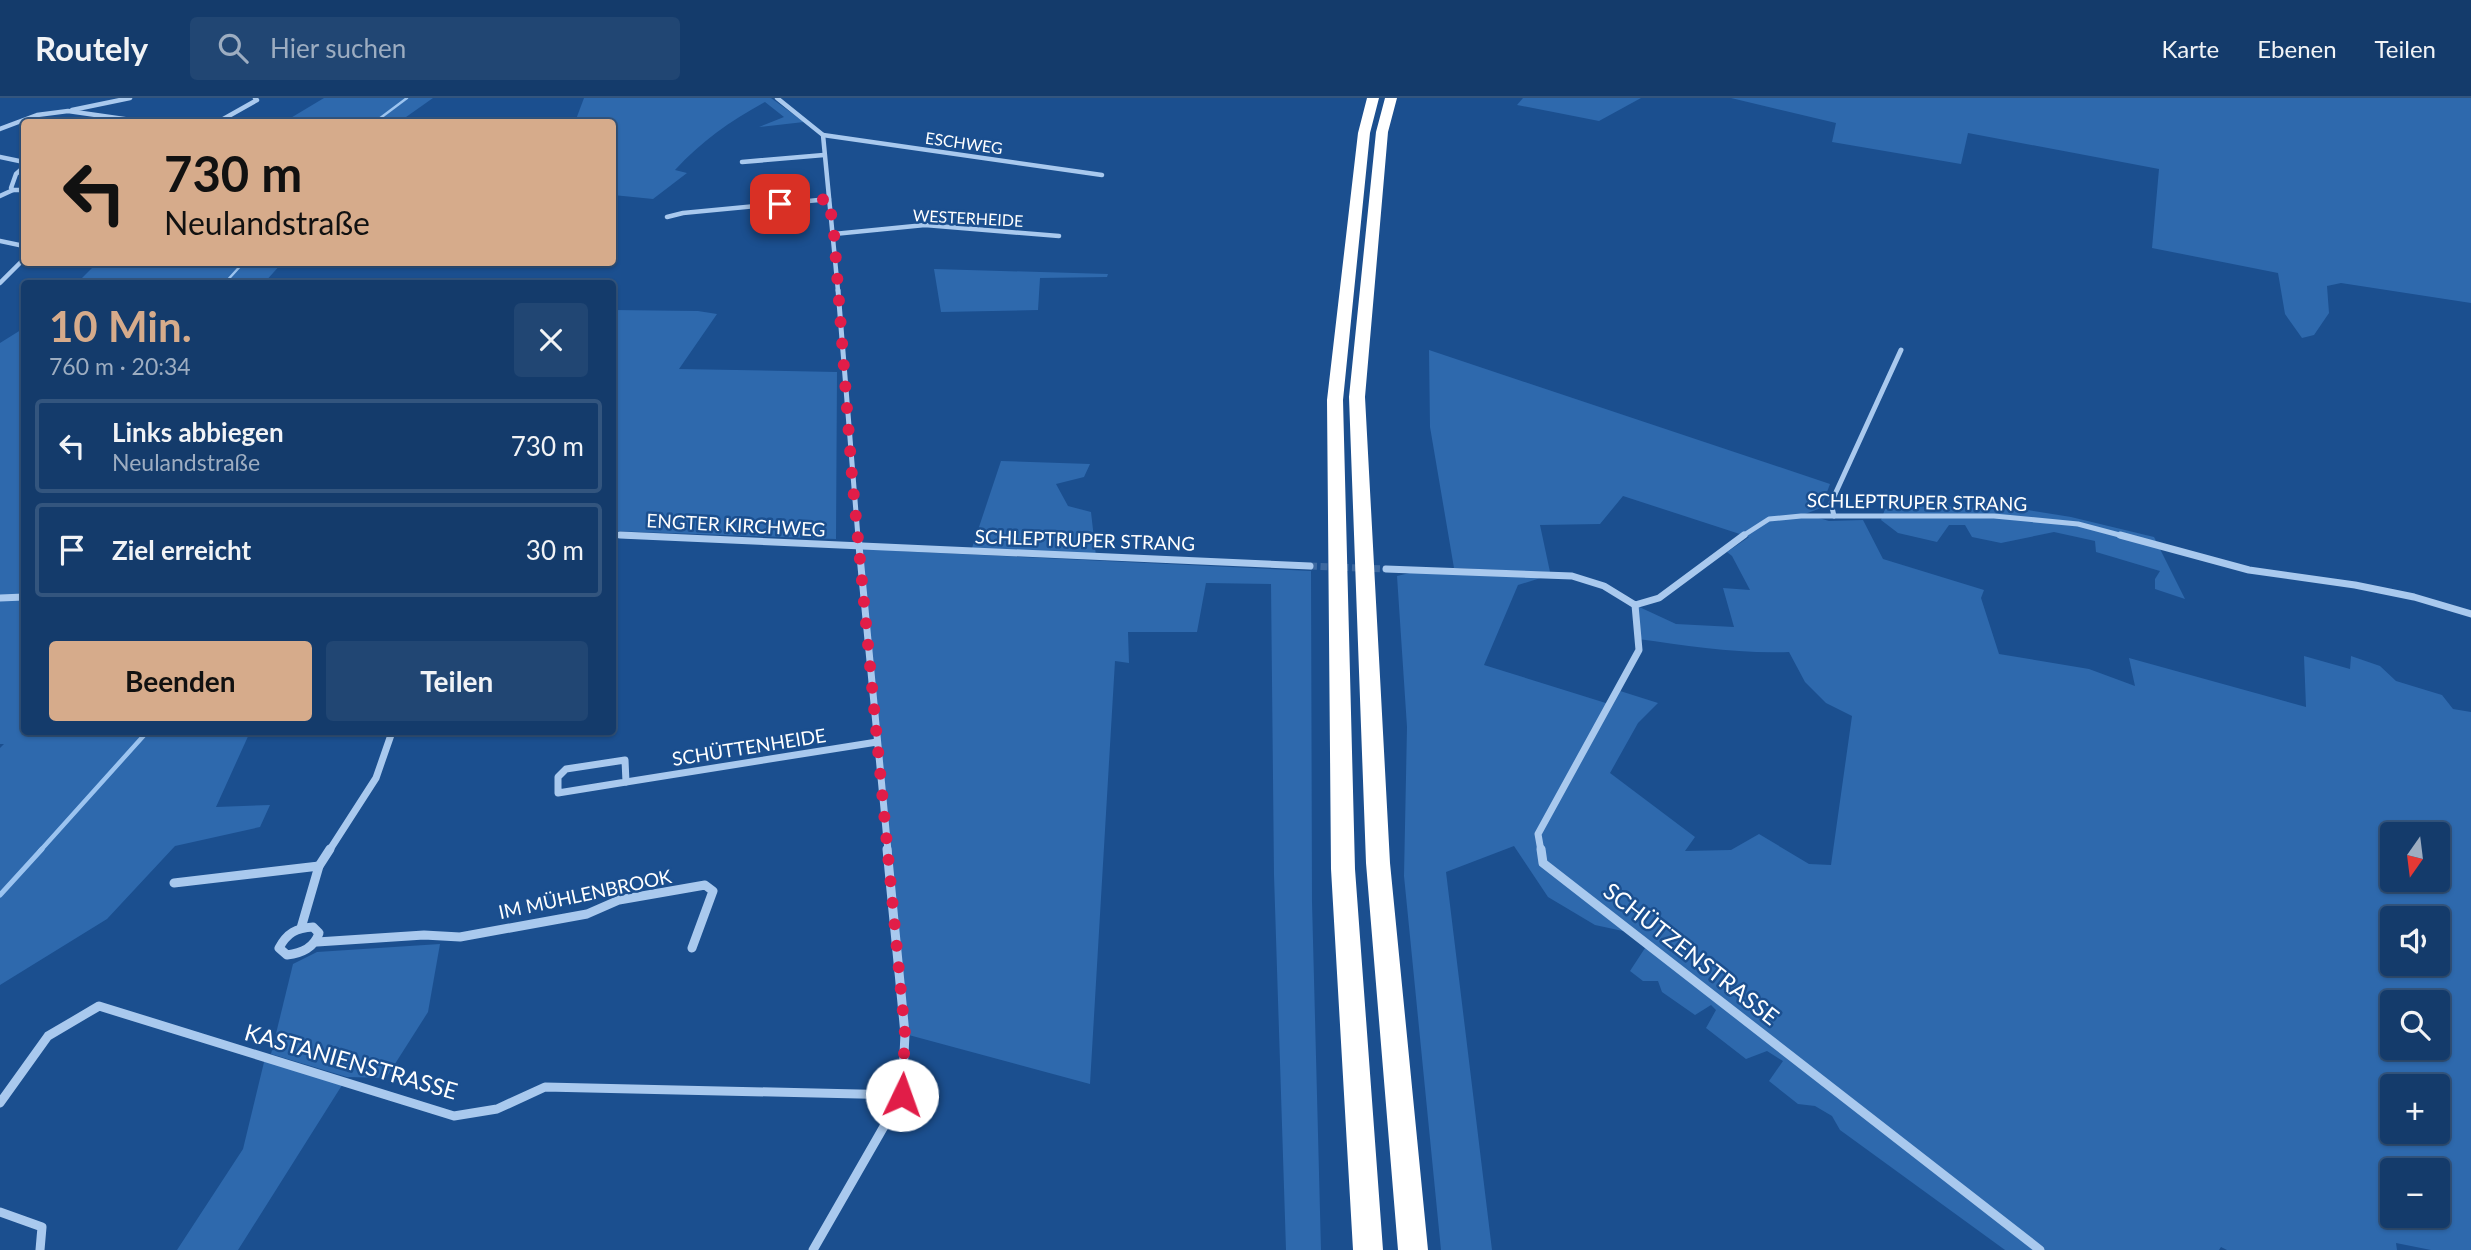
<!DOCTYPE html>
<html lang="de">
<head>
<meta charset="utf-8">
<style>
	body { margin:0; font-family:Lato,sans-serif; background:#214673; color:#f1f3f6; height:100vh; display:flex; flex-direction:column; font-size:26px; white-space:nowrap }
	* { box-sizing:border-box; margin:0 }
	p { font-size:23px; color:#9dadc1 }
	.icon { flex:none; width:38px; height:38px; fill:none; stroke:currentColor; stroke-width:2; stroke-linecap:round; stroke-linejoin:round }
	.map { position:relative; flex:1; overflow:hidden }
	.details { position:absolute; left:21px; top:182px; width:595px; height:455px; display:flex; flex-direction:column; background:#143b6b; border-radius:7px; box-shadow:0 2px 5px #0004,0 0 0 2px #33557e }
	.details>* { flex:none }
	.top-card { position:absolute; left:21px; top:21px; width:595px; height:147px; border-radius:7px; box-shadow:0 2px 5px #0004,0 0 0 2px #33557e; background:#d6ab8b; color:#111; overflow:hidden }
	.needle { width:46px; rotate:194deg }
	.fabs { position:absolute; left:2380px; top:724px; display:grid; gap:14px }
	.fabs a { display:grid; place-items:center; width:70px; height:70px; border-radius:7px; background:#143b6b; box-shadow:0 2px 5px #0004,0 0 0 2px #33557e; font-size:35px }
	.pin { position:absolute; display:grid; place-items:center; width:60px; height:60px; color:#fff; margin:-30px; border-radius:14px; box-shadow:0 4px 10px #0006 }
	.me { position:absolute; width:77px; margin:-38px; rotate:3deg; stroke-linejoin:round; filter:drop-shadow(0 0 5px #0008) }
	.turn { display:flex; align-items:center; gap:24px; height:147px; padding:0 28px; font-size:32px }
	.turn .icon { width:91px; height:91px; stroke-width:2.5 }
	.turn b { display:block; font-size:49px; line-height:60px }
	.round { display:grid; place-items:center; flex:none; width:74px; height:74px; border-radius:7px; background:#214673 }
	.headline { display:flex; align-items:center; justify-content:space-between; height:119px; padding:0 28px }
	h1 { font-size:42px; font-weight:700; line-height:52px; color:#d6ab8b }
	.action { display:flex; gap:14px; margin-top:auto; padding:14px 28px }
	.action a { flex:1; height:80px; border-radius:7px; background:#d6ab8b; color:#111; font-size:28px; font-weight:700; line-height:80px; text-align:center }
	.action a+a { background:#214673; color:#f1f3f6 }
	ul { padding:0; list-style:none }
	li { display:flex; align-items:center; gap:21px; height:94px; margin:0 14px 10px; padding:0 14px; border:4px solid #33557e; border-radius:7px }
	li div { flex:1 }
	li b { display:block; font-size:26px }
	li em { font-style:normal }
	header { display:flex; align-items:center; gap:42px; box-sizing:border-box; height:98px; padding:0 35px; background:#143b6b; border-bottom:2px solid #33557e }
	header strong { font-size:33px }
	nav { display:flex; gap:38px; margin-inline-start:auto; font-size:24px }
	.search { width:490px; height:63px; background:#214673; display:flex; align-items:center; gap:18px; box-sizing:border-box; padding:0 24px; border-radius:7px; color:#9dadc1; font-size:26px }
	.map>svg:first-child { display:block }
	.green { fill:#2e69ad; fill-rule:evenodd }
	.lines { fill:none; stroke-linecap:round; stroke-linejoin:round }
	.stream-far2 { stroke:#9cc4f0; stroke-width:2.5 }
	.stream-far1 { stroke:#9cc4f0; stroke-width:4.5 }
	.stream { stroke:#9cc4f0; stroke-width:5 }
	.minor-tunnel { stroke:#3d69a0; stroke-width:7; stroke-dasharray:7 3.5; stroke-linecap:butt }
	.minor-far3 { stroke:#a9c9ee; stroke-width:4.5 }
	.minor-far2 { stroke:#a9c9ee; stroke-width:5 }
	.minor-far1 { stroke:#a9c9ee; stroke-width:7 }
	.minor { stroke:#a9c9ee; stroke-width:9 }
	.motorway { fill:#fff; fill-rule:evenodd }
	.route { stroke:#e11d48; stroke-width:12; stroke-dasharray:0 21.6 }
	.labels { text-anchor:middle; stroke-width:5; stroke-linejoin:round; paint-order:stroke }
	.far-street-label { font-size:16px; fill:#fff; stroke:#1b4f8f }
	.street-label { font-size:19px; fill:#fff; stroke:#1b4f8f }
	.near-street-label { font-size:23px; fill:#fff; stroke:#1b4f8f }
</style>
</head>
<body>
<header>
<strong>Routely</strong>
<div class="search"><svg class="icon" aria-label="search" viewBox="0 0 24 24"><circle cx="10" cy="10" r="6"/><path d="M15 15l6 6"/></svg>Hier suchen</div>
<nav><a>Karte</a><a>Ebenen</a><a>Teilen</a></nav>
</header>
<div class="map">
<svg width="2471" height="1152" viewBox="0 0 2471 1152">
	<rect width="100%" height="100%" fill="#1b4f8f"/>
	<g class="green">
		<polygon points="324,0 433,0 399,24 284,24"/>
		<path d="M 584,0 L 771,0 L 804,24 L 759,29 L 784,19 L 765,4 C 730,23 702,43 675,72 L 687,75 L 653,101 L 613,97 L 612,24 L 575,24 Z"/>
		<polygon points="1523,0 1641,0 1599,23 1517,7"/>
		<polygon points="1731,0 2471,0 2471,205 2341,185 2327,188 2329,215 2314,237 2302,240 2285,216 2278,175 2152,150 2159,71 1968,35 1961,66 1832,44 1836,25"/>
		<polygon points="97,165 97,164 282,165 264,185 77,185"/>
		<polygon points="934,171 1108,176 1107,179 1040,180 1038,212 941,214"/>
		<polygon points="613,212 698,213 717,216 679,271 837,274 836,441 613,433"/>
		<polygon points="24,230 24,634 250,634 216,709 270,707 260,729 175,748 107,821 0,887 0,650 4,646 0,646 0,245"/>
		<path d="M 1429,252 L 1830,386 L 1821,410 L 1805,416 L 1829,423 L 1863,422 L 1883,461 L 1984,492 L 1981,500 L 1999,556 L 2089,571 L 2135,588 L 2129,560 L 2306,609 L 2304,558 L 2350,571 L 2351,558 L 2380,568 L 2396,583 L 2442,597 L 2453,611 L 2471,614 L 2471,1152 L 2431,1152 L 2396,1145 L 2397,1152 L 2227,1152 L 2221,1149 L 2219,1152 L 2005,1152 L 1840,1032 L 1832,1018 L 1815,1008 L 1798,1006 L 1769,983 L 1783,963 L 1767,953 L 1746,961 L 1706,930 L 1716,912 L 1711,907 L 1695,917 L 1662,894 L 1658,883 L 1643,883 L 1630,873 L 1647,847 L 1632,835 L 1595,827 L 1548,799 L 1514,748 L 1446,774 L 1492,1152 L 1441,1152 L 1404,778 L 1407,629 L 1397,478 L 1422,472 L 1550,477 L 1518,487 L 1484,567 L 1609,606 L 1617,592 L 1658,605 L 1638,625 L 1610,675 L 1695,739 L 1685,753 L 1731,752 L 1759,736 L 1809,766 L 1831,767 L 1852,618 L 1826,605 L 1805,584 L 1789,554 C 1738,556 1689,548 1638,541 L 1635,507 L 1676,526 L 1734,529 L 1723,490 L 1750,492 L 1732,458 L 1727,454 L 1749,439 L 1623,398 L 1600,426 L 1540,427 L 1550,474 L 1454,470 L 1430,329 ZM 2392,737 L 2438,737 L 2438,782 L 2392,782 ZM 2392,821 L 2438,821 L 2438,866 L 2392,866 ZM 2392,905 L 2438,905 L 2438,950 L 2392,950 ZM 2392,989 L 2438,989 L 2438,1034 L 2392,1034 ZM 2392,1073 L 2438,1073 L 2438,1118 L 2392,1118 Z"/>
		<polygon points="1001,363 1090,366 1084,379 1056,386 1068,408 1091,414 1096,458 971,453"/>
		<polygon points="1932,408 2021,411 2071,419 2154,439 2185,501 2155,491 2155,481 2160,473 2096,454 2095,443 2054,434 2001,445 1972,439 1965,427 1949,427 1937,444 1898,435 1881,422 1885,411"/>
		<polygon points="858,448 897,453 1311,473 1312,804 1321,1152 1286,1152 1274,777 1271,486 1206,485 1197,534 1128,534 1129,565 1115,563 1090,986 905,936"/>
		<polygon points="440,846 428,914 386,980 347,979 271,956 293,866 317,854"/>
		<polygon points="265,960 344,984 238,1152 177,1152 243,1051"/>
	</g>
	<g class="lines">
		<g class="stream-far2">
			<polyline points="375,24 407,0"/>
			<polyline points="224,186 244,164"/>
		</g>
		<polyline class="stream-far1" points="40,753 147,634"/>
		<polyline class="stream" points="0,797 42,751"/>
		<polyline class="minor-tunnel" points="1310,468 1386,471"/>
		<g class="minor-far3">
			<polyline points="777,0 823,37 838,193"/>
			<polyline points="72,12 130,0"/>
			<polyline points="218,24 257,2 255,0"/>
			<polyline points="0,31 37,17 68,13 145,24"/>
			<polyline points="823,37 1102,77"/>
			<polyline points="0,59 24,64"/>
			<polyline points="742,64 824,57"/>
			<polyline points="13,92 11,90 16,76 24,69"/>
			<polyline points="0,98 13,92 24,92"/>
			<polyline points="667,119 683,115 829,101"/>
			<polyline points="834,136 925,127 1059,138"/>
			<polyline points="0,143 24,148"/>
			<polyline points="0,185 24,161"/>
		</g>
		<g class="minor-far2">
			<polyline points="838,192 858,439"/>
			<polyline points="1834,418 1831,405 1901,252"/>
			<polyline points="612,437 659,439"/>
			<polyline points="1741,439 1769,421 1801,418 1994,418 2078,426 2127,439"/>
		</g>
		<g class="minor-far1">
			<polyline points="620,437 1310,468"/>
			<polyline points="858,437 888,753"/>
			<polyline points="2120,437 2249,472 2355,487 2414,499 2471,516"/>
			<polyline points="1386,471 1572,478 1604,488 1635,507 1659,500 1744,437"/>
			<polyline points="0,500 24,499"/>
			<polygon points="625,662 626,684 558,695 558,679 566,671"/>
			<polyline points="626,684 877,644"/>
			<polyline points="329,753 376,680 392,634"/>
			<polyline points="1541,753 1538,736 1639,552 1635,507"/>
		</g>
		<g class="minor">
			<polyline points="1541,751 1543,765 2040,1152"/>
			<polyline points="174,785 319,768"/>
			<path d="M 313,829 L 319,835 C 314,850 302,855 287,857 L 279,850 C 287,835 296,830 313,829 Z"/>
			<polyline points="301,830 319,768 330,751"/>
			<polyline points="317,844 424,837 460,839 587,816 619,802 705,787 713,793 692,850"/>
			<polyline points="0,1005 48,938 99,908 454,1018 497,1011 545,989 902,997"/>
			<polyline points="0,1114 42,1129 40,1152"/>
			<polyline points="813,1152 902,997 905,936 887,751"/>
		</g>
		<g class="motorway">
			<polygon points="1367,0 1379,0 1370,35 1343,302 1355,771 1383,1152 1353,1152 1331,771 1327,302 1358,35"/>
			<polygon points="1385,0 1397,0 1388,34 1365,299 1390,765 1428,1152 1398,1152 1366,765 1349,299 1376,34"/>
		</g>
	</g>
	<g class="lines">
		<polyline class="route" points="780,106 829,101 834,136 852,378 905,936 902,997"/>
	</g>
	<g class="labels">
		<g class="far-street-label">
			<text transform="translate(964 45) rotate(8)" y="6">ESCHWEG</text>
			<text transform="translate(968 120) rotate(3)" y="6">WESTERHEIDE</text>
		</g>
		<g class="street-label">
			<text transform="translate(1917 404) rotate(1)" y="7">SCHLEPTRUPER STRANG</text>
			<text transform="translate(736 427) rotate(3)" y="7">ENGTER KIRCHWEG</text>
			<text transform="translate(1085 442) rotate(2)" y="7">SCHLEPTRUPER STRANG</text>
			<text transform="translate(749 649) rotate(-9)" y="7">SCHÜTTENHEIDE</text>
			<text transform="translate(585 796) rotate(-12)" y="7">IM MÜHLENBROOK</text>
		</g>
		<g class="near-street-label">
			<text transform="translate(1691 856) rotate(38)" y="8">SCHÜTZENSTRASSE</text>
			<text transform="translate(351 964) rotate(16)" y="8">KASTANIENSTRASSE</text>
		</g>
	</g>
</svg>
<div class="fabs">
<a><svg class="needle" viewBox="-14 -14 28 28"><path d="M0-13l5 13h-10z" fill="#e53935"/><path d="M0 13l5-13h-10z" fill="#9dadc1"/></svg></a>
<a><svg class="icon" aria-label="sound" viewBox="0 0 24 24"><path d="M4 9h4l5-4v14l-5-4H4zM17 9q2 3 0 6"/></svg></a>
<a><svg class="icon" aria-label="search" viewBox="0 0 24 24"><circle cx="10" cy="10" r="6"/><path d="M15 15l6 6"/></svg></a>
<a>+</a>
<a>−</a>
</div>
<div class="pin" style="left:780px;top:106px;background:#d93025"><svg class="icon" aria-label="arrive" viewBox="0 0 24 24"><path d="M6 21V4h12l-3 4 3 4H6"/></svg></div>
<svg class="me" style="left:902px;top:997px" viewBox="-20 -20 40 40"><circle r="19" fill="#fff"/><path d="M0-13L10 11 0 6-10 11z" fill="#e11d48"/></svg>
<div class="top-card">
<div class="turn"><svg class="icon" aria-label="left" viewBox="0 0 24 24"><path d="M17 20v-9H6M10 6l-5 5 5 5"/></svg><div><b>730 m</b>Neulandstraße</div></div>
</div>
<section class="details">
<div class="headline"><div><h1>10 Min.</h1><p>760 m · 20:34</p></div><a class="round"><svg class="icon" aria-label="close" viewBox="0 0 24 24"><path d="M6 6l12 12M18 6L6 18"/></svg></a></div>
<ul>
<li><svg class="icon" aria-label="left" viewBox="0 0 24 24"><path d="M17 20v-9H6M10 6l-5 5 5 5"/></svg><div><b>Links abbiegen</b><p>Neulandstraße</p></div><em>730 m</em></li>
<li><svg class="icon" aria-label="arrive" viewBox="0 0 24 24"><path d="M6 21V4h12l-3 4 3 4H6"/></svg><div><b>Ziel erreicht</b></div><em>30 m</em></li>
</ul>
<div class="action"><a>Beenden</a><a>Teilen</a></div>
</section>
</div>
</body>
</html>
